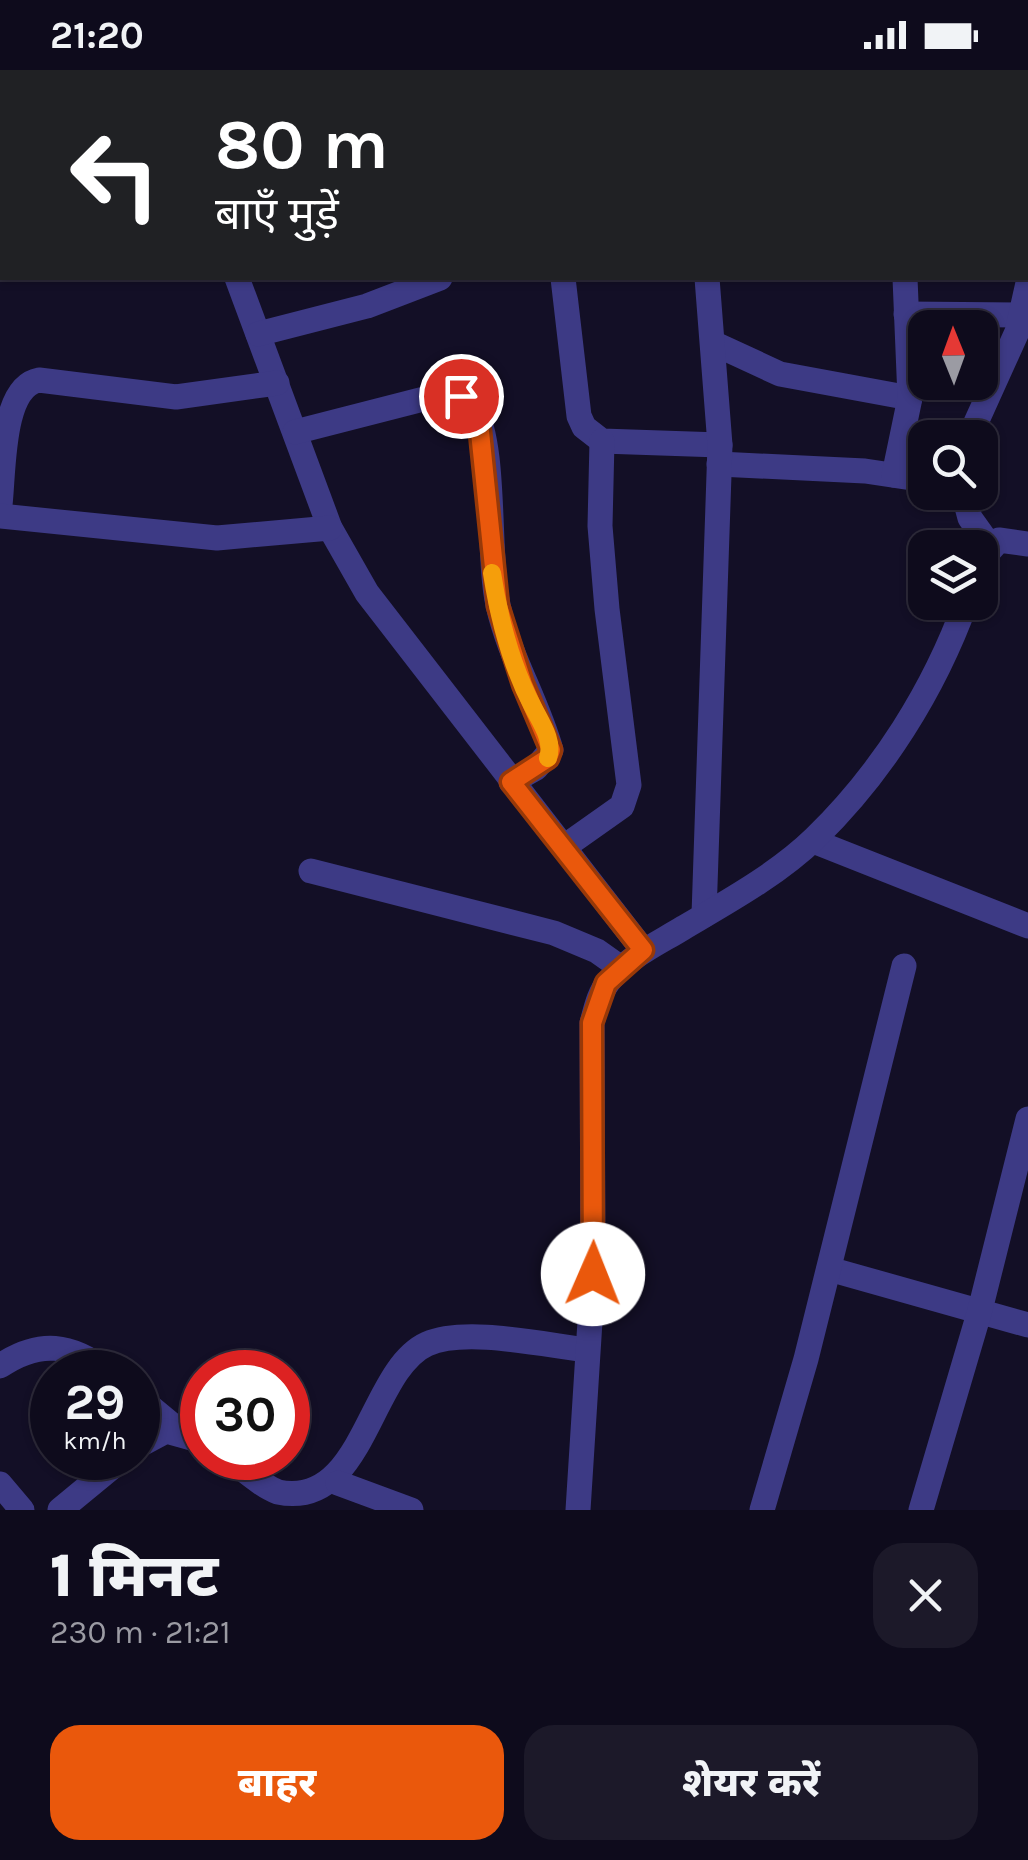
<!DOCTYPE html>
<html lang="hi">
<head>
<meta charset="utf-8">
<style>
	body { margin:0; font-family:Karla,"Noto Sans Devanagari",sans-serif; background:#1c1929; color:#f1f3f6; height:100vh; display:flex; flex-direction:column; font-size:38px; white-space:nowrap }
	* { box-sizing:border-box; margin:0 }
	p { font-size:32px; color:#9b9ba3 }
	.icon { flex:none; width:55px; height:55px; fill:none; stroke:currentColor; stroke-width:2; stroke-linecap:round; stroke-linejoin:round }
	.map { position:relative; height:1440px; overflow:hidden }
	.panel { display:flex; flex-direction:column; background:#0e0b1c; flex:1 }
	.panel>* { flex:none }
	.top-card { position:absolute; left:0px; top:0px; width:1030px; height:210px; box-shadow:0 2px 8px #0004,0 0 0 2px #2e2b3b; background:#202124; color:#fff; overflow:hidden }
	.needle { width:65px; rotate:359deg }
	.buttons { position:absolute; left:908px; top:240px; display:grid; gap:20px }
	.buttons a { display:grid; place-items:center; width:90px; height:90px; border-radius:20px; background:#0e0b1c; box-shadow:0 2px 8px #0004,0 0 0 2px #2e2b3b; font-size:50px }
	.speed { position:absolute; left:30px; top:1280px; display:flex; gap:20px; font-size:50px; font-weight:700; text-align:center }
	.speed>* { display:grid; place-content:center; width:130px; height:130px; border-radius:50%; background:#0e0b1c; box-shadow:0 2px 8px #0004,0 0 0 2px #2e2b3b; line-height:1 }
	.speed small { font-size:25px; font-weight:400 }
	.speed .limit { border:15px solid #d22; background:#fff; color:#111 }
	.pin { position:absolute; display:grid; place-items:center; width:85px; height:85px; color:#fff; margin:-42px; border:5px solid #fff; border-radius:50%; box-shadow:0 2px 10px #0007 }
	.me { position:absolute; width:110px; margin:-55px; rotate:1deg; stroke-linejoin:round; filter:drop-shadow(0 0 8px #0008) }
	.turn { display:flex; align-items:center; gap:35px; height:210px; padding:0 50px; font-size:45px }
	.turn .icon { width:130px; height:130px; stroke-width:2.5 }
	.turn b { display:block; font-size:70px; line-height:85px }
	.round { display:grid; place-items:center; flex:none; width:105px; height:105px; border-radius:30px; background:#1c1929 }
	.headline { display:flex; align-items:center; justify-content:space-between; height:170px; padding:0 50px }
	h1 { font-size:60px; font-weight:800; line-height:75px }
	.action { display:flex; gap:20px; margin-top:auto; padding:20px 50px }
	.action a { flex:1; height:115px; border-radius:30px; background:#ea580c; color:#fff; font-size:40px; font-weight:800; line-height:115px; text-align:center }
	.action a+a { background:#1c1929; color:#f1f3f6 }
	.status { display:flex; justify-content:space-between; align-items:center; height:70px; padding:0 50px; background:#0e0b1c; direction:ltr }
	.status svg { height:28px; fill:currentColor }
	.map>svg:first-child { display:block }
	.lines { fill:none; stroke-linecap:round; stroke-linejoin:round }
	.minor { stroke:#3d3a85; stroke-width:25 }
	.route-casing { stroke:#983908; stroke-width:25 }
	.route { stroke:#ea580c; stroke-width:18 }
	.slow { stroke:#f59e0b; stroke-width:18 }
</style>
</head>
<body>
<div class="status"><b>21:20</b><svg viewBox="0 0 49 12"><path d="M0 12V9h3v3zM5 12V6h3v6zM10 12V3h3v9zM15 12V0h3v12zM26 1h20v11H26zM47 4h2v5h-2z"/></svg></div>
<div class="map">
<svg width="1028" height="1440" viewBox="0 0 1028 1440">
	<rect width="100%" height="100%" fill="#130f26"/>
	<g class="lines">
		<g class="minor">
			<polyline points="159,0 159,2"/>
			<polyline points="687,0 687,2"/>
			<polyline points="531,2 535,2"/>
			<polyline points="1028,10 1028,24"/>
			<polyline points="237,208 330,458 367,523 643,880"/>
			<polyline points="563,208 579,346 584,357 602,371 720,375"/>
			<polyline points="906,244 1023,245"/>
			<polyline points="258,264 367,236 440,208"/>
			<polyline points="713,273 780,304 910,328"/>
			<path d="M 295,362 L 447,323 C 458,325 466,327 473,337 C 497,374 487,487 498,535 C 509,586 537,630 551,680 L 536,698 L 511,712"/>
			<polyline points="969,368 1017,262 1028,213"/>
			<polyline points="719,394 865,401 925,410"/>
			<polyline points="894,405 910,328 905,208"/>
			<polyline points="963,422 970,448 990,476"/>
			<path d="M 0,435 C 4,401 1,317 39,310 L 176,327 L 277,313"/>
			<polyline points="0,446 217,468 330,458"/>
			<polyline points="980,491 999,470 1028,474"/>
			<polyline points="813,771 1028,856"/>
			<polyline points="564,777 622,736 629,715 607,539 600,456 602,371"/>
			<polyline points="311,801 554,863 597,881 621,898"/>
			<polyline points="704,845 720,375 707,208"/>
			<polyline points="829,1199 1028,1255"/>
			<path d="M 0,1296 C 40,1269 71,1274 108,1302"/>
			<polyline points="138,1327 178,1360"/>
			<polyline points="138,1376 166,1361 202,1371"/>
			<path d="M 228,1388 C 244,1399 260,1415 278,1422 C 364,1440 369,1300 427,1274 C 465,1257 544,1275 587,1280"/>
			<polyline points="338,1413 411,1440"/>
			<polyline points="0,1414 22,1440"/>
			<polyline points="60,1440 123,1388"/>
			<path d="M 578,1440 L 593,1204 L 592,953 C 596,938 599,923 609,911 C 628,887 657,874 683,858 C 727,832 778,804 815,768 C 882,703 934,620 966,532"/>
			<polyline points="762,1440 806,1289 904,896"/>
			<polyline points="921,1440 980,1240 1028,1049"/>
		</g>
	</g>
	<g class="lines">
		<defs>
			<polyline id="route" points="461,326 476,342 480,362 498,536 523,614 551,680 548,688 511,712 643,880 606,913 592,953 593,1204"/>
		</defs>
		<use href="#route" class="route-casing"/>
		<use href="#route" class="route"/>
		<path class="slow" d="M 492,503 C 499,548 512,597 533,637 C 541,653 554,671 548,688"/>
	</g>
</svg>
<div class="buttons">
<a><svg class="needle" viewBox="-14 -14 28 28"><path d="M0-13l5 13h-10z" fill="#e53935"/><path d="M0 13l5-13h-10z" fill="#9b9ba3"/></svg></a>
<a><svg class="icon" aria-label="search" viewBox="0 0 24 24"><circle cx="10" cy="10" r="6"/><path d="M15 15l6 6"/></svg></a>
<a><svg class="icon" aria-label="layers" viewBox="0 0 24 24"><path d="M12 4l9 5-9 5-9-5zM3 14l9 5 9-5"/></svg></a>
</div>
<div class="speed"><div>29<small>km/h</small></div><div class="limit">30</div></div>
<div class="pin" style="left:461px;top:326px;background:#d93025"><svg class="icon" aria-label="arrive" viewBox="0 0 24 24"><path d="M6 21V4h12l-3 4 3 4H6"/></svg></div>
<svg class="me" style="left:593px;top:1204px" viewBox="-20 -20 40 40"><circle r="19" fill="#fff"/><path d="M0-13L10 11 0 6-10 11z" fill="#ea580c"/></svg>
<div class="top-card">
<div class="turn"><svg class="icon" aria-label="left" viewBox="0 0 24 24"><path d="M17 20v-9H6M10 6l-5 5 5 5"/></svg><div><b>80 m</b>बाएँ मुड़ें</div></div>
</div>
</div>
<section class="panel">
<div class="headline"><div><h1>1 मिनट</h1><p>230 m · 21:21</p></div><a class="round"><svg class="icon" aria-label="close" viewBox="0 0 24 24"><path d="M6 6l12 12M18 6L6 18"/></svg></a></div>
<div class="action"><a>बाहर</a><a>शेयर करें</a></div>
</section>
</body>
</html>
